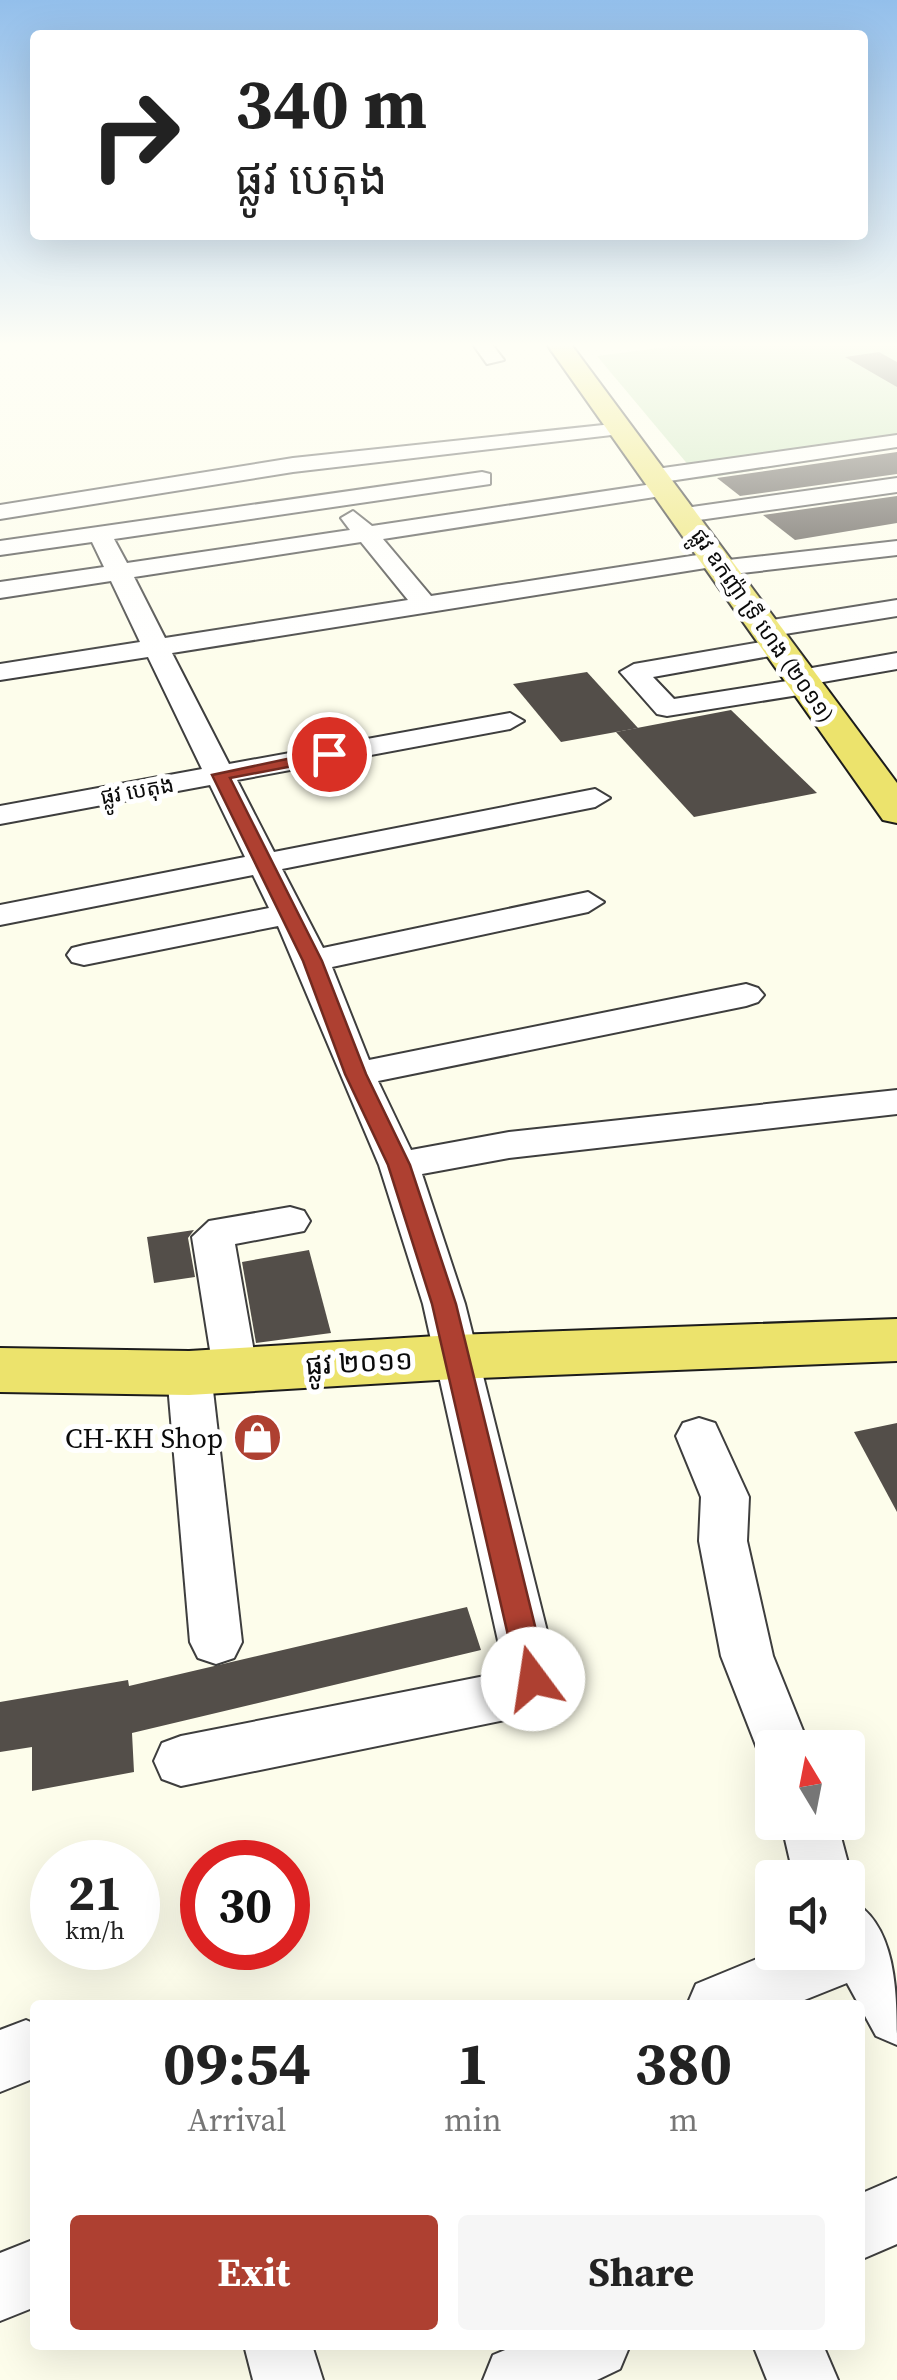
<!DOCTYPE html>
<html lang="en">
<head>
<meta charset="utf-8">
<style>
	body { margin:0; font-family:"Source Serif 4","Noto Sans Khmer",serif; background:#f6f6f6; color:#222; height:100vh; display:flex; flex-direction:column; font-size:38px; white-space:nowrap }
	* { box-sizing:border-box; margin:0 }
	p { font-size:32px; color:#767676 }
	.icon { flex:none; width:55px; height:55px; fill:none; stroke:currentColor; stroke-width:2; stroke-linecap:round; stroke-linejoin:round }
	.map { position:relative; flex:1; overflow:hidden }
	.drawer { position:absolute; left:30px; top:2000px; width:835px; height:350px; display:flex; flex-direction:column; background:#fff; border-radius:10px; box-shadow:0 10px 40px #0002 }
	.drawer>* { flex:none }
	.top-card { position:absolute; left:30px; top:30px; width:838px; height:210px; border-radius:10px; box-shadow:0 10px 40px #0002; background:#fff; color:#222; overflow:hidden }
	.needle { width:65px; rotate:350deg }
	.controls { position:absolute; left:755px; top:1730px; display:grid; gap:20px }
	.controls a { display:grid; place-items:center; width:110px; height:110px; border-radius:10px; background:#fff; box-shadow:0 10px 40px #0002; font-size:50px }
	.speed { position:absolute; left:30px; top:1840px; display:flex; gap:20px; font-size:50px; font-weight:700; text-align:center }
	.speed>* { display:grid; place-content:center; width:130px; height:130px; border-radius:50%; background:#fff; box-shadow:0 10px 40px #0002; line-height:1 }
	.speed small { font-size:25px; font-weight:400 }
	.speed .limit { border:15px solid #d22; background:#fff; color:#111 }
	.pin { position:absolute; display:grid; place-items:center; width:85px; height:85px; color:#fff; margin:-42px; border:5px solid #fff; border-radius:50%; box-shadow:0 2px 10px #0007 }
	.me { position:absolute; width:110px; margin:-55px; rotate:346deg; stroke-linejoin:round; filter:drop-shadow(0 0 8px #0008) }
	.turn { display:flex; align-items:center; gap:35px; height:210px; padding:0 40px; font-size:45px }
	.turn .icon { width:130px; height:130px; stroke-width:2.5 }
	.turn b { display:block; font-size:70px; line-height:85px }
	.eta { display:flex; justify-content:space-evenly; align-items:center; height:170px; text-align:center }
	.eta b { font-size:60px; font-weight:700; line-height:70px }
	.cta { display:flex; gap:20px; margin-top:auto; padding:20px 40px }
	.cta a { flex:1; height:115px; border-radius:10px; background:#ae4031; color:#fff; font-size:40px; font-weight:700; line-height:115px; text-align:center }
	.cta a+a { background:#f6f6f6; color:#222 }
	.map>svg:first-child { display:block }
	.green { fill:#c7e4b8 }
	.building { fill:#534e49 }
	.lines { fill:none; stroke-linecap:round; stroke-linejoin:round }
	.minor-casing { stroke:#3e3e3e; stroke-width:4 }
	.major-casing { stroke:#1c1c1c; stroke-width:4 }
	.minor { fill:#fff; fill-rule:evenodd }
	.major { fill:#ece36c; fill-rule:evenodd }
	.route { fill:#ae4031; stroke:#712a20; stroke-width:2.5 }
	.labels { text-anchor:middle; stroke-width:10; stroke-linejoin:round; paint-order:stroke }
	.far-street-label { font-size:22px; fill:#0b0b0b; stroke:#fff }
	.street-label { font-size:28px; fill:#0b0b0b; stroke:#fff }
	.poi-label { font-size:28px; fill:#0b0b0b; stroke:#fff; text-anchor:end }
</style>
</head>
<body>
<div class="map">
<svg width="897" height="2380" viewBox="0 0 897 2380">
	<rect width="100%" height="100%" fill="#fdfdeb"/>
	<polygon class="green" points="697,343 897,343 897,448 700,479 597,356"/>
	<g class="building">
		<polygon points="879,352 897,362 897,387 845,357"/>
		<polygon points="897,452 897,474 740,496 717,478"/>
		<polygon points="897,496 897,523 795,540 763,515"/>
		<polygon points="587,672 638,728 561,742 513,684"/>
		<polygon points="731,710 817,793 694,817 616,732"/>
		<polygon points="194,1230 188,1238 195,1277 154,1283 147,1237"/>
		<polygon points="309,1250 331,1333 256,1343 242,1262"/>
		<polygon points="897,1423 897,1512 854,1432"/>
		<polygon points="467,1607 481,1650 132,1733 134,1772 32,1791 32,1747 0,1752 0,1702 128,1680 129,1686"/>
	</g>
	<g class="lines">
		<defs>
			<g id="minor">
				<polygon points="472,343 491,343 504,360 487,364"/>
				<polygon points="622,423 632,429 629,433 293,472 0,519 0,505 293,458"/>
				<polygon points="897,435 897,447 656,483 645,476 656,469"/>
				<path d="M 482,472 L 490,474 L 490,484 L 114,539 L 127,563 L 350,530 L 341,518 L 353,511 L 372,526 L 666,482 L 674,484 L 674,494 L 383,539 L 431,596 L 717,552 L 728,560 L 897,541 L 897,555 L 724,575 L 712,567 L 172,653 L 229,764 L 510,713 L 524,721 L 510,729 L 237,780 L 274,852 L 595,789 L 610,798 L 595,807 L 282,869 L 323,948 L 588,892 L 604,902 L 588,912 L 332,967 L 369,1060 L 746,984 L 758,988 L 764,995 L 758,1002 L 746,1006 L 378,1081 L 411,1150 L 509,1132 L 897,1090 L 897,1114 L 509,1158 L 422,1174 L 465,1304 L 559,1679 L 539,1710 L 520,1717 L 181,1786 L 162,1779 L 154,1761 L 162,1743 L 181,1736 L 505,1672 L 423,1304 L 379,1165 L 278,926 L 84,965 L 72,962 L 67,955 L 72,948 L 84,945 L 269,908 L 253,875 L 0,925 L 0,905 L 245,857 L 210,785 L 0,824 L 0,806 L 202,769 L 148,657 L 0,680 L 0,664 L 140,642 L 111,581 L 0,598 L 0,582 L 104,567 L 92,542 L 0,555 L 0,541 ZM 361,542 L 408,600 L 165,638 L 134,577 Z"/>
				<polygon points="897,478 897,492 685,522 673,515 685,508"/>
				<polygon points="897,600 897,616 766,637 753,629 766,621"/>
				<polygon points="778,639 791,647 787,653 653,677 674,699 787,681 789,672 897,653 897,669 817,683 815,692 805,694 667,716 657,714 620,672 634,664"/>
				<polygon points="290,1207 304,1211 310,1221 304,1231 235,1244 257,1369 251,1381 235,1386 219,1381 213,1369 192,1237 209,1221"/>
				<polygon points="189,1356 205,1361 211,1373 242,1642 234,1658 216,1664 198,1658 190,1642 167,1373 173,1361"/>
				<polygon points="699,1418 715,1423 749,1497 747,1541 773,1656 810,1748 772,1748 772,1769 764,1766 721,1656 699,1541 701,1497 676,1436 683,1423"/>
				<polygon points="781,1822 837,1822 852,1878 848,1888 848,1878 794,1878"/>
				<path d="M 849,1899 C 897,1923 897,1993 897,2045 L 876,2036 L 847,1983 L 792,2005 L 687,2005 L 696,1984 L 774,1952 L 848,1952 Z"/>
				<polygon points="26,2020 35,2024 35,2078 0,2092 0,2030"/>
				<polygon points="897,2178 897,2244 860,2260 860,2194"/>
				<polygon points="35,2239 35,2307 0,2321 0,2253"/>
				<polygon points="244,2345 312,2345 323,2380 253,2380"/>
				<polygon points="517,2345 630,2345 620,2369 597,2380 483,2380 493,2355"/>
				<polygon points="753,2345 823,2345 838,2380 767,2380"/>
			</g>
			<g id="major">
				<polygon points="546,343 570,343 897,783 897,823 883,820"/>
				<polygon points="897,1319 897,1361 454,1379 189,1395 0,1392 0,1348 189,1351 454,1335"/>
			</g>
		</defs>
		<use href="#minor" class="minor-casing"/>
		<use href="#major" class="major-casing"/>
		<use href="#minor" class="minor"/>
		<use href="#major" class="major"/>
	</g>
	<linearGradient id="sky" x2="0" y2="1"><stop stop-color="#93bfeb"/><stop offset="0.51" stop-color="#fefef6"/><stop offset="1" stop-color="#fefef6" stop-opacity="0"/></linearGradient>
	<rect width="897" height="676" fill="url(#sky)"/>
	<polygon class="route" points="329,750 335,751 335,758 230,778 322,961 366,1074 410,1165 456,1304 548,1679 543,1688 533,1692 523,1688 518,1679 432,1304 388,1165 345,1074 303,961 212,775"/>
	<defs>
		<symbol id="shop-disc" viewBox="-11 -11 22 22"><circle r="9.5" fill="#ae4031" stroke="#fff"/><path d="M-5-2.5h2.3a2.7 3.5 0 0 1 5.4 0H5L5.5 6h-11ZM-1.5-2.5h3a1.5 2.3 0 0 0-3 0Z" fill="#fff"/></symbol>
	</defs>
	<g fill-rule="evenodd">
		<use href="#shop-disc" x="230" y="1410" width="55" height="55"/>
	</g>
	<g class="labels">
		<g class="far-street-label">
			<text transform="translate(763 625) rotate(55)" y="8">ផ្លូវ ឧកញ៉ា ទ្រី ហេង (២០១១)</text>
			<text transform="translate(137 790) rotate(-10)" y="8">ផ្លូវ បេតុង</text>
		</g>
		<g class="street-label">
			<text transform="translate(359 1362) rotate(-3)" y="10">ផ្លូវ ២០១១</text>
		</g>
		<g class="poi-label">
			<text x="223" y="1448">CH-KH Shop</text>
		</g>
	</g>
</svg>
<div class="controls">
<a><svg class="needle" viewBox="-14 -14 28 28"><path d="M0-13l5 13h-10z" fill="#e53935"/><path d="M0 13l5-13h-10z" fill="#767676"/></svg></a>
<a><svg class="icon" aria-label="sound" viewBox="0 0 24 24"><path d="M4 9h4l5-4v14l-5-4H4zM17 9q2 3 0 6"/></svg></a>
</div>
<div class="speed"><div>21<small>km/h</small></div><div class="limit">30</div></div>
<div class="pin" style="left:329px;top:754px;background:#d93025"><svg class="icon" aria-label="arrive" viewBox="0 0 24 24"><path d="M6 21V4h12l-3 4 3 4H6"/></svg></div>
<svg class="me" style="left:533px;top:1679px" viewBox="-20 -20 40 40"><circle r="19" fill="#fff"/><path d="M0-13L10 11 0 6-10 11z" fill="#ae4031"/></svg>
<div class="top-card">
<div class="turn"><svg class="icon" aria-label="right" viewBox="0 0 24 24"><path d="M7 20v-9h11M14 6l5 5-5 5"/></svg><div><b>340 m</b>ផ្លូវ បេតុង</div></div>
</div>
<section class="drawer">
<div class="eta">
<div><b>09:54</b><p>Arrival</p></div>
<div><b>1</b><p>min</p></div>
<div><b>380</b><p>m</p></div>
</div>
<div class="cta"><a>Exit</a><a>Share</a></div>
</section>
</div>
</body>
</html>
